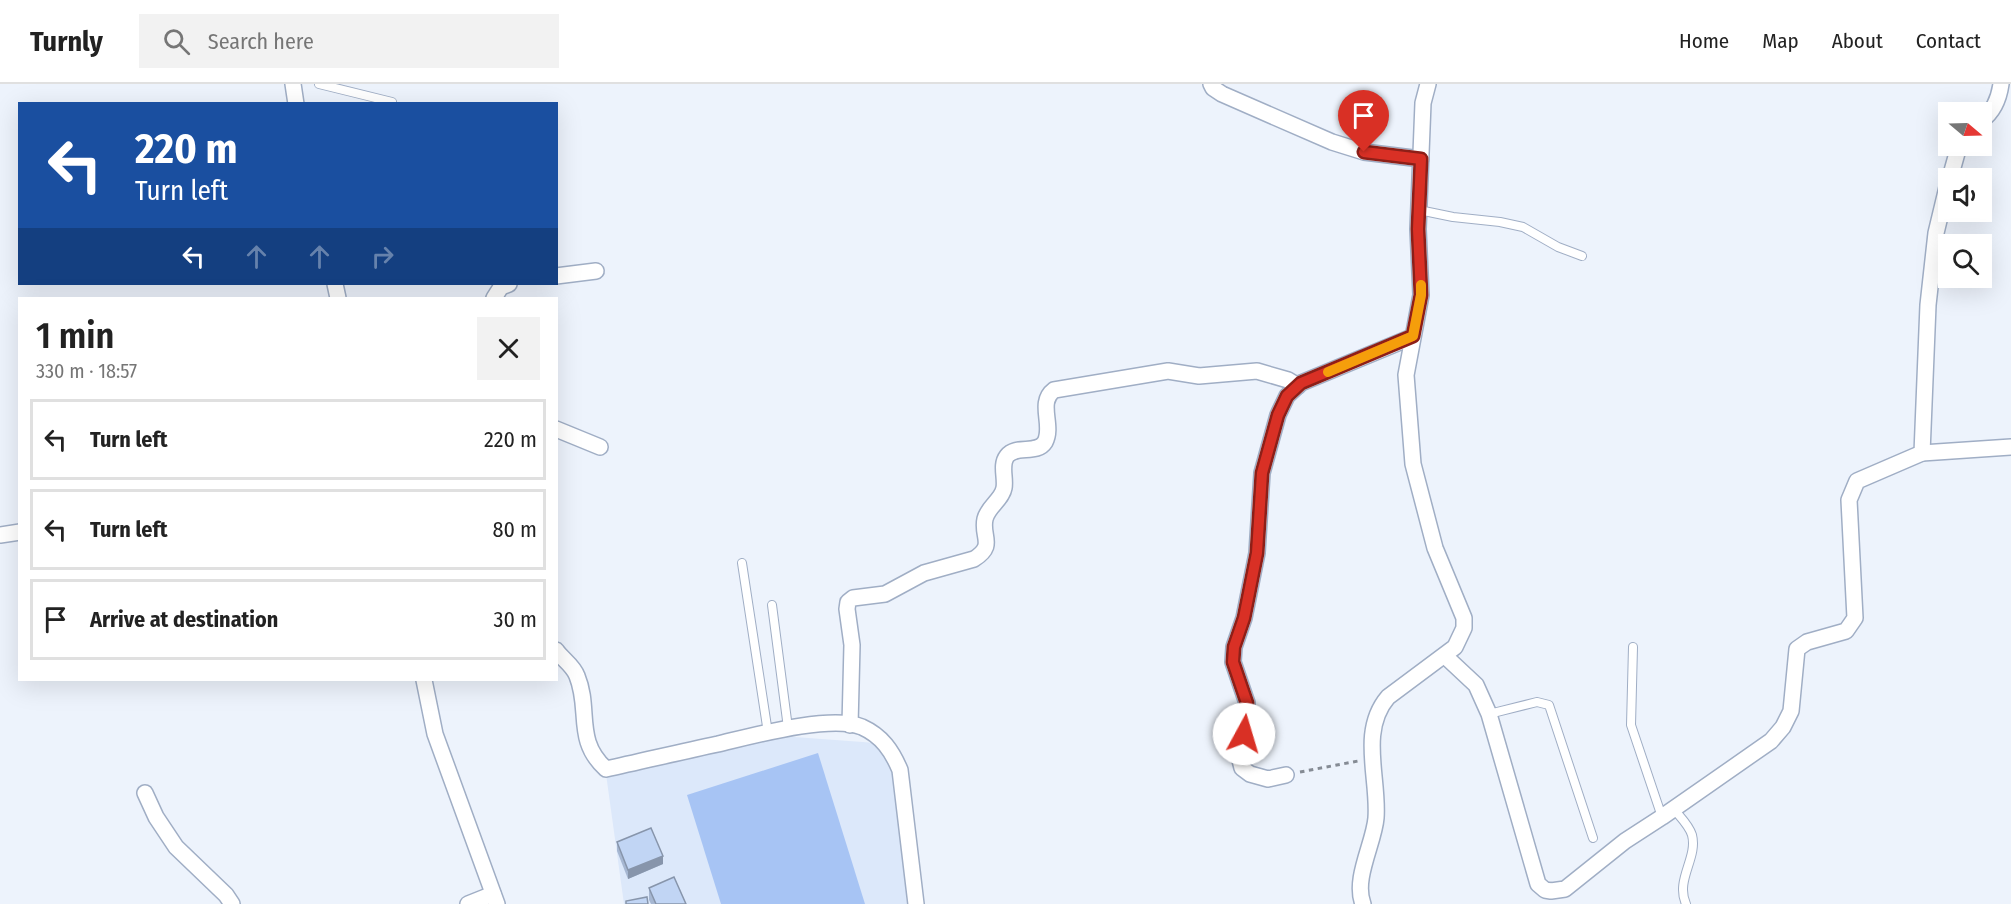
<!DOCTYPE html>
<html lang="en">
<head>
<meta charset="utf-8">
<style>
	body { margin:0; font-family:"Fira Sans Condensed",sans-serif; background:#f2f2f2; color:#222; height:100vh; display:flex; flex-direction:column; font-size:22px; white-space:nowrap }
	* { box-sizing:border-box; margin:0 }
	p { font-size:20px; color:#767676 }
	.icon { flex:none; width:33px; height:33px; fill:none; stroke:currentColor; stroke-width:2; stroke-linecap:round; stroke-linejoin:round }
	.map { position:relative; flex:1; overflow:hidden }
	.sheet { position:absolute; left:18px; top:213px; width:540px; height:384px; display:flex; flex-direction:column; background:#fff; border-radius:0px; box-shadow:0 6px 24px #0002 }
	.sheet>* { flex:none }
	.top-card { position:absolute; left:18px; top:18px; width:540px; height:183px; border-radius:0px; box-shadow:0 6px 24px #0002; background:#1a4fa0; color:#fff; overflow:hidden }
	.needle { width:39px; rotate:109deg }
	.fabs { position:absolute; left:1938px; top:18px; display:grid; gap:12px }
	.fabs a { display:grid; place-items:center; width:54px; height:54px; border-radius:0px; background:#fff; box-shadow:0 6px 24px #0002; font-size:30px }
	.pin { position:absolute; display:grid; place-items:center; width:51px; height:51px; color:#fff; margin:-62px -26px; border-radius:50% 50% 50% 0; rotate:-45deg; box-shadow:0 0 6px #0007 }
	.pin .icon { rotate:45deg }
	.me { position:absolute; width:66px; margin:-33px; rotate:6deg; stroke-linejoin:round; filter:drop-shadow(0 0 4px #0008) }
	.turn { display:flex; align-items:center; gap:21px; height:126px; padding:0 18px; font-size:27px }
	.turn .icon { width:78px; height:78px; stroke-width:2.5 }
	.turn b { display:block; font-size:42px; line-height:51px }
	.lanes { display:flex; align-items:center; height:57px; padding:0 18px; background:#0003; justify-content:center; gap:30px; direction:ltr }
	.lanes .off { opacity:.35 }
	.round { display:grid; place-items:center; flex:none; width:63px; height:63px; border-radius:0px; background:#f2f2f2 }
	.overview { display:flex; align-items:center; justify-content:space-between; height:102px; padding:0 18px }
	h1 { font-size:36px; font-weight:600; line-height:45px }
	ul { padding:0; list-style:none }
	li { display:flex; align-items:center; gap:18px; height:81px; margin:0 12px 9px; padding:0 6px; border:3px solid #e0e0e0; border-radius:0px }
	li div { flex:1 }
	li b { display:block; font-size:22px }
	li em { font-style:normal }
	header { display:flex; align-items:center; gap:36px; box-sizing:border-box; height:84px; padding:0 30px; background:#fff; border-bottom:2px solid #e0e0e0 }
	header strong { font-size:28px }
	nav { display:flex; gap:33px; margin-inline-start:auto; font-size:21px }
	.search { width:420px; height:54px; background:#f2f2f2; display:flex; align-items:center; gap:15px; box-sizing:border-box; padding:0 21px; border-radius:0px; color:#767676; font-size:22px }
	.map>svg:first-child { display:block }
	.built { fill:#dce8fa }
	.green { fill:#a7c4f4 }
	.lines { fill:none; stroke-linecap:round; stroke-linejoin:round }
	.lane-casing { stroke:#a0aec5; stroke-width:10 }
	.street-casing { stroke:#a0aec5; stroke-width:18 }
	.path { stroke:#858b94; stroke-width:3; stroke-dasharray:4.5 4.5; stroke-linecap:butt }
	.lane { stroke:#fff; stroke-width:8 }
	.street { stroke:#fff; stroke-width:15 }
	.wall { fill:#a6b7d2 }
	.shaded-wall { fill:#8795ab }
	.building { fill:#c1d5f4; stroke:#8795ab; stroke-width:1.5 }
	.route-casing { stroke:#8d1f18; stroke-width:15 }
	.route { stroke:#d93025; stroke-width:10 }
	.slow { stroke:#f59e0b; stroke-width:10 }
</style>
</head>
<body>
<header>
<strong>Turnly</strong>
<div class="search"><svg class="icon" aria-label="search" viewBox="0 0 24 24"><circle cx="10" cy="10" r="6"/><path d="M15 15l6 6"/></svg>Search here</div>
<nav><a>Home</a><a>Map</a><a>About</a><a>Contact</a></nav>
</header>
<div class="map">
<svg width="2011" height="820" viewBox="0 0 2011 820">
	<rect width="100%" height="100%" fill="#edf3fc"/>
	<polygon class="built" points="781,652 876,659 893,685 907,820 624,820 606,690"/>
	<polygon class="green" points="818,669 865,820 721,820 687,711"/>
	<g class="lines">
		<defs>
			<g id="lane">
				<polyline points="319,0 392,18"/>
				<polyline points="1419,126 1453,133 1500,138 1523,143 1558,163 1582,172"/>
				<polyline points="742,479 768,649"/>
				<polyline points="772,521 788,644"/>
				<polyline points="1633,563 1631,641 1662,733"/>
				<polyline points="1489,630 1537,618 1549,621 1593,754"/>
				<path d="M 1673,724 C 1680,733 1689,741 1692,751 C 1698,774 1675,796 1686,820"/>
			</g>
			<g id="street">
				<polyline points="293,0 296,20"/>
				<polyline points="1211,0 1213,4 1222,10 1332,58 1364,68 1421,75"/>
				<path d="M 1982,36 C 1993,28 1999,14 2001,0"/>
				<polyline points="1950,94 1959,62"/>
				<polyline points="556,192 596,187"/>
				<polyline points="335,200 338,214"/>
				<polyline points="494,214 501,203 509,200"/>
				<polyline points="556,345 600,363"/>
				<polyline points="1922,369 2011,363"/>
				<polyline points="0,451 20,448"/>
				<path d="M 556,566 C 562,575 573,581 577,592 C 591,626 574,656 606,685 C 643,677 680,668 718,660 C 752,652 831,630 862,643 C 882,652 892,667 900,686 L 916,820"/>
				<polyline points="1445,572 1476,601 1489,630 1538,800 1545,806 1551,807 1565,805 1625,757 1662,733 1771,657 1783,643 1791,627 1797,565 1807,558 1846,547 1855,534 1849,416 1857,397 1922,369 1928,221 1936,149 1948,99"/>
				<polyline points="424,596 435,650 497,820"/>
				<path d="M 850,641 L 852,561 L 847,525 L 848,518 L 853,514 L 885,510 L 924,489 L 974,475 C 996,461 981,453 985,435 C 988,422 1002,416 1004,404 C 1006,394 1000,381 1007,372 C 1016,360 1037,371 1045,358 C 1054,341 1037,319 1054,306 L 1168,287 L 1199,292 L 1257,287 L 1288,296 L 1298,302"/>
				<polyline points="1286,691 1268,695 1250,690 1242,684 1240,676 1247,634 1247,619 1233,578 1234,563 1244,534 1257,469 1262,389 1278,331 1287,312 1301,299 1412,253"/>
				<polyline points="145,709 156,733 176,763 226,811 232,820"/>
				<polyline points="468,820 493,810"/>
				<path d="M 1363,820 C 1353,795 1374,759 1376,734 C 1379,694 1359,647 1388,613 L 1455,563 L 1464,544 L 1464,534 L 1435,464 L 1413,380 L 1406,291 L 1421,211 L 1418,145 L 1423,19 L 1428,0"/>
			</g>
		</defs>
		<use href="#lane" class="lane-casing"/>
		<use href="#street" class="street-casing"/>
		<polyline class="path" points="1300,688 1358,677"/>
		<use href="#lane" class="lane"/>
		<use href="#street" class="street"/>
	</g>
	<g class="wall">
		<polygon points="617,758 663,780 628,795 617,767"/>
		<polygon points="649,804 686,820 651,820 649,816"/>
	</g>
	<polygon class="shaded-wall" points="663,772 663,780 628,795 628,786"/>
	<g class="building">
		<polygon points="651,744 663,772 628,786 617,758"/>
		<polygon points="674,793 686,820 656,820 649,804"/>
		<polygon points="647,813 648,820 626,820 626,817"/>
	</g>
	<g class="lines">
		<defs>
			<polyline id="route" points="1244,650 1247,619 1233,578 1234,563 1244,534 1257,469 1262,389 1278,331 1287,312 1301,299 1413,252 1421,211 1418,145 1421,75 1364,68"/>
		</defs>
		<use href="#route" class="route-casing"/>
		<use href="#route" class="route"/>
		<polyline class="slow" points="1328,288 1413,252 1421,211 1421,201"/>
	</g>
</svg>
<div class="fabs">
<a><svg class="needle" viewBox="-14 -14 28 28"><path d="M0-13l5 13h-10z" fill="#e53935"/><path d="M0 13l5-13h-10z" fill="#767676"/></svg></a>
<a><svg class="icon" aria-label="sound" viewBox="0 0 24 24"><path d="M4 9h4l5-4v14l-5-4H4zM17 9q2 3 0 6"/></svg></a>
<a><svg class="icon" aria-label="search" viewBox="0 0 24 24"><circle cx="10" cy="10" r="6"/><path d="M15 15l6 6"/></svg></a>
</div>
<div class="pin" style="left:1364px;top:68px;background:#d93025"><svg class="icon" aria-label="arrive" viewBox="0 0 24 24"><path d="M6 21V4h12l-3 4 3 4H6"/></svg></div>
<svg class="me" style="left:1244px;top:650px" viewBox="-20 -20 40 40"><circle r="19" fill="#fff"/><path d="M0-13L10 11 0 6-10 11z" fill="#d93025"/></svg>
<div class="top-card">
<div class="turn"><svg class="icon" aria-label="left" viewBox="0 0 24 24"><path d="M17 20v-9H6M10 6l-5 5 5 5"/></svg><div><b>220 m</b>Turn left</div></div>
<div class="lanes"><svg class="icon" aria-label="left" viewBox="0 0 24 24"><path d="M17 20v-9H6M10 6l-5 5 5 5"/></svg><svg class="icon off" aria-label="ahead" viewBox="0 0 24 24"><path d="M12 20V5M6 11l6-6 6 6"/></svg><svg class="icon off" aria-label="ahead" viewBox="0 0 24 24"><path d="M12 20V5M6 11l6-6 6 6"/></svg><svg class="icon off" aria-label="right" viewBox="0 0 24 24"><path d="M7 20v-9h11M14 6l5 5-5 5"/></svg></div>
</div>
<section class="sheet">
<div class="overview"><div><h1>1 min</h1><p>330 m · 18:57</p></div><a class="round"><svg class="icon" aria-label="close" viewBox="0 0 24 24"><path d="M6 6l12 12M18 6L6 18"/></svg></a></div>
<ul>
<li><svg class="icon" aria-label="left" viewBox="0 0 24 24"><path d="M17 20v-9H6M10 6l-5 5 5 5"/></svg><div><b>Turn left</b></div><em>220 m</em></li>
<li><svg class="icon" aria-label="left" viewBox="0 0 24 24"><path d="M17 20v-9H6M10 6l-5 5 5 5"/></svg><div><b>Turn left</b></div><em>80 m</em></li>
<li><svg class="icon" aria-label="arrive" viewBox="0 0 24 24"><path d="M6 21V4h12l-3 4 3 4H6"/></svg><div><b>Arrive at destination</b></div><em>30 m</em></li>
</ul>
</section>
</div>
</body>
</html>
